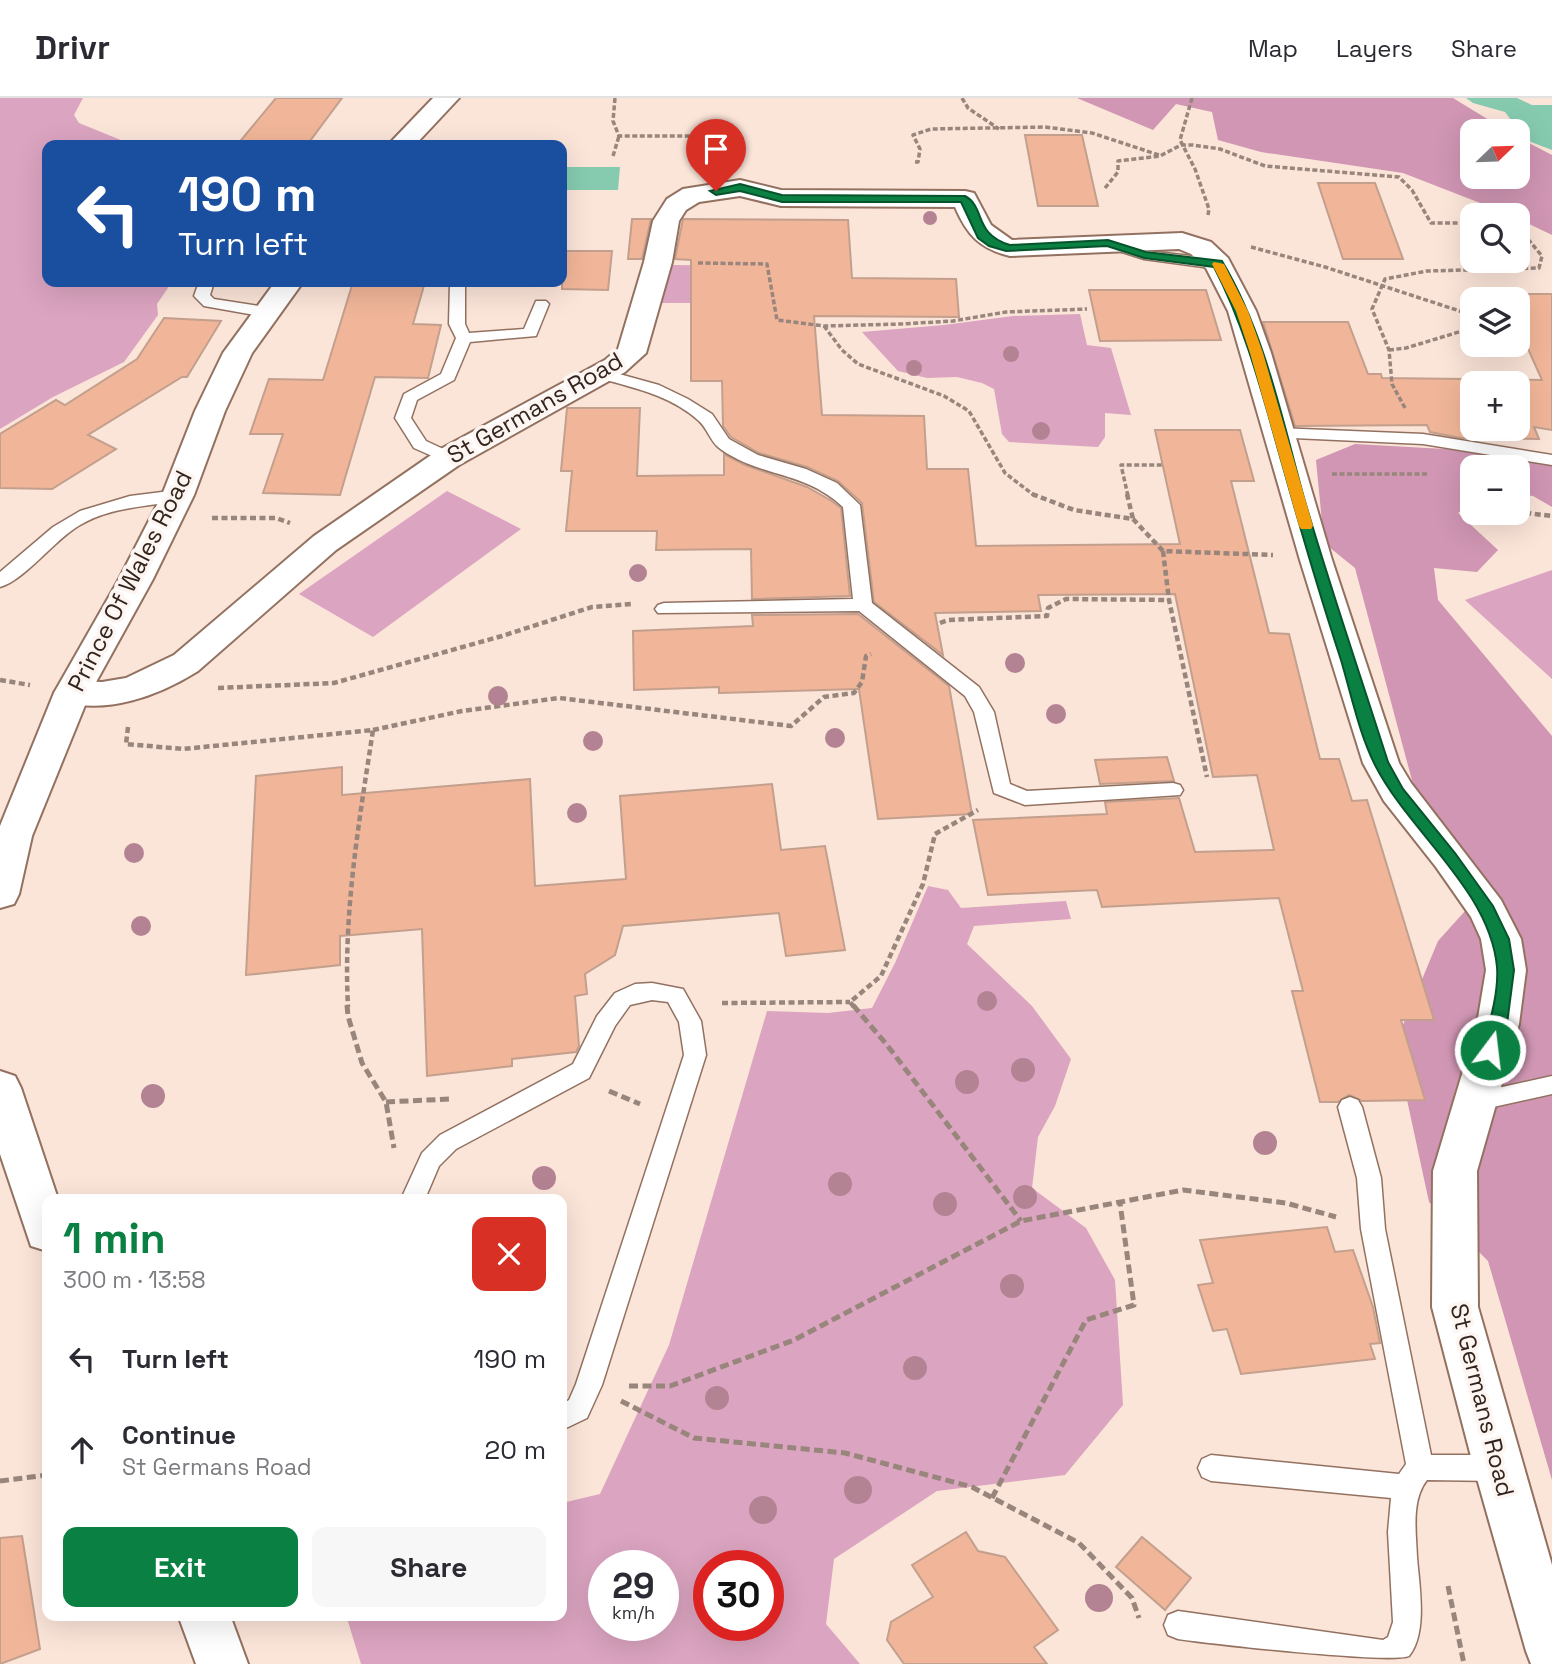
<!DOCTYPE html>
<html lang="en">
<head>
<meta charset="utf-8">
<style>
	body { margin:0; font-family:"Space Grotesk",sans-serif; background:#f7f7f7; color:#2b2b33; height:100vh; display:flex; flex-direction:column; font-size:26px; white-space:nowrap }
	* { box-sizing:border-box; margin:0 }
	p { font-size:23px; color:#7c7c81 }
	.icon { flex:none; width:38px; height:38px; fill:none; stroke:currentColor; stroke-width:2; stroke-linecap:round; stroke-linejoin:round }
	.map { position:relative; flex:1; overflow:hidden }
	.details { position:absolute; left:42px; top:1096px; width:525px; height:427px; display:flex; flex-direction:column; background:#fff; border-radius:14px; box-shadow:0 7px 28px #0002 }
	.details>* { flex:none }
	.banner { position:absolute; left:42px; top:42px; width:525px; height:147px; border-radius:14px; box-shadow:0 7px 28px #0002; background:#1a4fa0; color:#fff; overflow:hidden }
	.needle { width:46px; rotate:67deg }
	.controls { position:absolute; left:1460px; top:21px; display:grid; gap:14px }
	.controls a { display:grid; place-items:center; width:70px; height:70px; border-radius:14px; background:#fff; box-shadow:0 7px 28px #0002; font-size:35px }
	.speed { position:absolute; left:588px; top:1452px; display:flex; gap:14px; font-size:35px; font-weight:700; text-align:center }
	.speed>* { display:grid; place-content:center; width:91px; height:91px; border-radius:50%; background:#fff; box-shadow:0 7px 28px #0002; line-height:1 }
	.speed small { font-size:18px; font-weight:400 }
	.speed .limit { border:10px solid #d22; background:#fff; color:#111 }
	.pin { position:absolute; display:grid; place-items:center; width:60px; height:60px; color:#fff; margin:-72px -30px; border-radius:50% 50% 50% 0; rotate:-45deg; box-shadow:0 0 7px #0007 }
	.pin .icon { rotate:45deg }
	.me { position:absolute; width:77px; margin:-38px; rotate:15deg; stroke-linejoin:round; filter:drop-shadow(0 0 5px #0008) }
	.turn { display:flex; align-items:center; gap:24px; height:147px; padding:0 21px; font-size:32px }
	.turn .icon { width:91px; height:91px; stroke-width:2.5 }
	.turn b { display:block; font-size:49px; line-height:60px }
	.round { display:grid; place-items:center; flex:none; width:74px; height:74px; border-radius:14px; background:#f7f7f7 }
	.overview { display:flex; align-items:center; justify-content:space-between; height:119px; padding:0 21px }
	h1 { font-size:42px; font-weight:800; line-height:52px; color:#0b8043 }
	.button { display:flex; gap:14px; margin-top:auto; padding:14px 21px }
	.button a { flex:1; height:80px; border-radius:14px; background:#0b8043; color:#fff; font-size:28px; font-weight:800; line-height:80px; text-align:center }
	.button a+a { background:#f7f7f7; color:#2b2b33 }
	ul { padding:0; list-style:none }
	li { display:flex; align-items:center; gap:21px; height:91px; padding:0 21px }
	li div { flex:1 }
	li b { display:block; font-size:26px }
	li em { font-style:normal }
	header { display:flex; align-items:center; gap:42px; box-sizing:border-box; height:98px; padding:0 35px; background:#fff; border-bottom:2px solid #e1e1e2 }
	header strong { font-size:33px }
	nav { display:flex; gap:38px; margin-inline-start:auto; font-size:24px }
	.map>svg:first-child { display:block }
	.green { fill:#dba4c0; fill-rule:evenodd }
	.forest { fill:#d096b3 }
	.water { fill:#86cbb0 }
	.building { fill:#f1b699; stroke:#c39f8d; stroke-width:2; fill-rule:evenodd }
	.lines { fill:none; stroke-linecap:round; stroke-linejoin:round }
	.service-casing { stroke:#937160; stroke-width:3 }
	.minor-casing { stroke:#937160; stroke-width:4 }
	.tertiary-casing { stroke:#937160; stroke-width:4 }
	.path-far2 { stroke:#98857c; stroke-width:3.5; stroke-dasharray:5 2.5; stroke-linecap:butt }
	.path-far1 { stroke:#98857c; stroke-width:4.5; stroke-dasharray:6 3.5; stroke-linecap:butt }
	.path { stroke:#98857c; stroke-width:5; stroke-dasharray:9 4.5; stroke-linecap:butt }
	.service { fill:#fff; fill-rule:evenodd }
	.minor { fill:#fff; fill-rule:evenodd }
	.tertiary { fill:#fff; fill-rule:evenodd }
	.tree { fill:#b48393 }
	.route { fill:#0b8043; stroke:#07532c; stroke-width:2 }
	.slow { fill:#f59e0b }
	.labels { text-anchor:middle; stroke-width:7; stroke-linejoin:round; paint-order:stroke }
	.street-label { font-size:24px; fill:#33251e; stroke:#fdf5f1 }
</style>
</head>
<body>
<header>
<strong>Drivr</strong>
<nav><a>Map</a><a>Layers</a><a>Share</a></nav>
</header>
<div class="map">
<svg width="1552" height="1566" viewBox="0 0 1552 1566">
	<rect width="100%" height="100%" fill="#fbe4d8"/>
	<g class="green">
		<polygon points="0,0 83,0 74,17 79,25 133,47 47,47 47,184 172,184 157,206 158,217 124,264 53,299 0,331"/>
		<polygon points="670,167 758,168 759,205 661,205"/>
		<polygon points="1080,216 1087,247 1111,250 1131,317 1105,315 1105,339 1098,349 1009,344 1002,336 994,291 982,285 957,279 927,280 898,273 862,234 944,227 1013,218"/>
		<polygon points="447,393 521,431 373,539 299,496"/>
		<polygon points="1552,472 1552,581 1465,502"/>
		<path d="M 928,788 L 948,792 L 961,810 L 1066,803 L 1071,821 L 974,828 L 967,846 L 1032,908 L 1071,961 L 1055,1008 L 1038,1039 L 1032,1090 L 1086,1130 L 1115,1182 L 1123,1307 L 1065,1377 L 937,1393 L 834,1461 L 826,1526 L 860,1566 L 361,1566 L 346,1517 L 562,1517 L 562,1405 L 600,1396 L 669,1247 L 767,913 L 828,915 L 872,910 L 895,865 ZM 604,1468 L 663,1468 L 663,1528 L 604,1528 ZM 709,1468 L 768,1468 L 768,1528 L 709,1528 Z"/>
	</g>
	<g class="forest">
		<polygon points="1077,0 1453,0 1507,33 1472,33 1472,79 1517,79 1517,39 1552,57 1552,137 1517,120 1517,117 1511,117 1403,75 1261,54 1218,42 1212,14 1176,6 1153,32"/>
		<polygon points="1355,346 1552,357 1552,409 1533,398 1517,396 1517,369 1472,369 1472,406 1458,415 1498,452 1477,474 1434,470 1438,502 1552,638 1552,1382 1488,1163 1429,1104 1395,946 1438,843 1484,792 1413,686 1355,470 1324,445 1316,362"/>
	</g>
	<g class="water">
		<polygon points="1466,0 1517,0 1532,7 1552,7 1552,52 1526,42 1505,14 1473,5"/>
		<polygon points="562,69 620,69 618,92 562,92"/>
	</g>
	<g class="building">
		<polygon points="276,0 342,0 307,47 237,47"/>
		<polygon points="1025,37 1082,37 1098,108 1038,108"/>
		<polygon points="1318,85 1375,85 1403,161 1343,161"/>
		<polygon points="632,121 651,121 642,161 628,161"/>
		<polygon points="683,121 848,122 852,180 956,181 959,219 814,218 822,317 924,318 927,371 968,371 976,448 1180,446 1155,332 1240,332 1254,383 1231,383 1269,535 1289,536 1320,661 1339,661 1352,703 1367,702 1434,922 1401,922 1425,1002 1362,1003 1349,997 1338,1004 1320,1004 1292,893 1303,893 1279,800 1102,809 1097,792 988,797 973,722 1107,716 1105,704 1179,700 1195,754 1274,752 1257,677 1213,679 1175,496 1038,497 1041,513 935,515 943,557 874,504 862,405 838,383 807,369 759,355 731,339 723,328 722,283 691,283 691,162 675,161"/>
		<polygon points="562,153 612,153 608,192 562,191"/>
		<polygon points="353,184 425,184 413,226 441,227 428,280 375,279 340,397 263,395 283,336 250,336 269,281 323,282"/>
		<polygon points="1089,192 1206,192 1221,242 1100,243"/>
		<path d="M 1504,196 L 1552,196 L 1552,332 L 1534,329 L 1539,341 L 1461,340 L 1430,334 L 1427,327 L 1295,328 L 1263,224 L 1348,224 L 1368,276 L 1381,276 L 1382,280 L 1542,282 L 1517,226 L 1517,201 L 1506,201 ZM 1472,285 L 1517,285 L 1517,331 L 1472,331 Z"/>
		<polygon points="164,220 221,223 187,279 182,279 88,337 116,351 52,391 0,390 0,336 56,302 65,307 137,261"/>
		<polygon points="567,310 640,310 637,378 724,377 724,356 745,367 807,389 830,402 841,410 850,498 752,501 751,451 656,452 657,433 566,433 572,373 561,373"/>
		<polygon points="858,516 949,588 972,716 878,721 859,591 719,595 719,589 634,592 633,533 753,528 752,517"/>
		<polygon points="1167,659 1174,683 1100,686 1095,662"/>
		<polygon points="342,669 342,697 530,681 535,788 626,781 620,698 772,686 781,752 825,748 845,852 786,858 779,815 623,828 615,857 585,876 587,896 575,898 579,948 576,954 512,961 512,968 427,978 422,831 340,838 340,867 246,877 256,678"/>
		<polygon points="1327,1129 1335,1154 1353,1152 1373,1209 1380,1245 1370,1246 1375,1261 1241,1276 1227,1231 1213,1233 1198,1187 1213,1185 1200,1142"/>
		<polygon points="966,1434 978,1453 1005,1459 1058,1532 1034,1549 1047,1566 904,1566 887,1542 891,1524 933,1499 912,1467"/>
		<polygon points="22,1438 40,1551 0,1566 0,1440"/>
		<polygon points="1142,1439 1191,1480 1165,1512 1116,1469"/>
	</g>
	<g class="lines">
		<defs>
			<g id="service">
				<polygon points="1108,141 1146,153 1218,161 1226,166 1218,171 1144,161 1103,148 1101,145 1103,142"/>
				<polygon points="199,184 214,184 210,197 214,201 266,209 274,214 266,219 204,208 194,198"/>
				<polygon points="450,184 465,184 465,226 469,235 524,231 536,203 546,203 549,206 536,238 470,244 454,282 417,302 411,320 426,343 454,356 456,360 454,364 448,365 414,350 395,320 404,296 441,276 456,240 449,226"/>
				<path d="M 601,271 L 659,287 L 688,301 L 712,316 L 729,341 L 758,357 L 806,371 L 837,385 L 860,407 L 872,505 L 979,589 L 994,614 L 1010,686 L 1027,693 L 1173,685 L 1180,687 L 1183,692 L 1180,697 L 1025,707 L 994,695 L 974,614 L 965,598 L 859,513 L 658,515 L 655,511 L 658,507 L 664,505 L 853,501 L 843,409 C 811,380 783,380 746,365 C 737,361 725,355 718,349 C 710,342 707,330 699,323 C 671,297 631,289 595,279 L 593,276 Z"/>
				<polygon points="1278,330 1423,336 1552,357 1552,367 1423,346 1272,339 1270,335 1272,331"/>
				<path d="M 178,392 L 187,397 L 184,401 C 148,410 114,407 80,427 C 55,441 25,482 0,489 L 0,474 L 53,429 L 80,413 L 130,398 Z"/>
				<polygon points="652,885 683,891 701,923 706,957 602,1287 587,1320 562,1332 562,1306 569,1302 576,1286 684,957 679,924 668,904 652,902 630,907 615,928 589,980 456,1051 439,1068 425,1101 401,1101 422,1055 440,1037 573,966 597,918 615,895 635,886"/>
				<polygon points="1552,978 1552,996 1475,1013 1467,1011 1463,1004 1467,997 1475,995"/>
				<path d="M 1350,999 L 1358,1002 L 1362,1009 L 1381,1080 L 1385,1131 L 1431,1357 L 1498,1357 L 1507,1361 L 1511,1370 L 1507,1379 L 1498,1383 L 1427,1382 C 1411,1402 1416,1434 1417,1459 C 1419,1486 1428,1535 1409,1558 C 1391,1566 1213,1546 1178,1541 L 1168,1537 L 1164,1527 L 1168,1517 L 1178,1513 L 1383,1542 L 1388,1539 L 1393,1524 L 1388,1434 L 1391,1400 L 1211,1383 L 1202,1379 L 1198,1370 L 1202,1361 L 1211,1357 L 1399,1376 L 1406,1366 L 1361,1131 L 1357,1080 L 1338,1009 L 1342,1002 Z"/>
			</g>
			<path id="minor" d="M 740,82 L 781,92 L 965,93 L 974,95 L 991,127 L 1012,142 L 1182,135 L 1211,144 L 1228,160 L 1256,213 L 1271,255 L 1332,462 L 1399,665 L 1411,685 L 1501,802 L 1521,841 L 1526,872 L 1519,926 L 1477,1073 L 1478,1209 L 1552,1467 L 1552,1566 L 1531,1566 L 1526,1553 L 1474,1370 L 1432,1209 L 1433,1073 L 1477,926 L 1486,872 L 1481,841 L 1471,819 L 1436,769 L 1384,703 L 1363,665 L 1300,462 L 1228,213 L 1206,170 L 1191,156 L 1179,151 L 1010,158 C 980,151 967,137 955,109 L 781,108 L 740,98 L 699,104 L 686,112 L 679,123 L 672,164 L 646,255 L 625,274 L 459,367 L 336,452 L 198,573 C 158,598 107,617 60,603 L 54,595 L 60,587 L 72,583 L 102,584 L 126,580 L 174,557 L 314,438 L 437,353 L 605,262 L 618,251 L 644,164 L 653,123 L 667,101 L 683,91 Z"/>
			<g id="tertiary">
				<polygon points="433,0 459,0 415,47 388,47"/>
				<polygon points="275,184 303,184 252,255 225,313 194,397 153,481 90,595 32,738 19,796 14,806 0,810 0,728 54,595 119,481 162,397 195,313 223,255"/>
				<polygon points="0,973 15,978 21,990 58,1101 47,1101 47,1153 31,1148 0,1056"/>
				<polygon points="178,1517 230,1517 248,1566 196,1566"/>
			</g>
		</defs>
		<use href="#service" class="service-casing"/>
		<use href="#minor" class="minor-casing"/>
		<use href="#tertiary" class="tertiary-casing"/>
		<g class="path-far2">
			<polyline points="615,0 613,23 619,38 702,38 699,62"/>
			<polyline points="962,0 968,10 999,31"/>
			<polyline points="1192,0 1180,42 1195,71 1209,111 1208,117"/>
			<polyline points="613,58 619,38"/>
			<polyline points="915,64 918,64 920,51 913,37 931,31 1045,29 1092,35 1159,57"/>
			<polyline points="1105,90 1118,74 1118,63 1160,58 1181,47 1193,47 1220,51 1265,68 1399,79 1412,92 1431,125 1472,125"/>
			<polyline points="1251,149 1325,169 1472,217"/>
			<polyline points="698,165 767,166 777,222 824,228 901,226 953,223 1006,214 1087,211"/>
			<polyline points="824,228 842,252 858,266 944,298 969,313 1005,375 1035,398"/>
			<polyline points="1389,252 1406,250 1472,230"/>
			<polyline points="1405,310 1392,286 1389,252 1372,211 1385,181 1427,173 1539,170 1542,158 1522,134 1517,132"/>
			<polyline points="1332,376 1428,376"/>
			<polyline points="1463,381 1472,386"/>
			<polyline points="1128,398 1121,367 1163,367"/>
		</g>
		<g class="path-far1">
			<polyline points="1032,396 1074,412 1133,421 1163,453 1273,457"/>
			<polyline points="1127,396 1133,421"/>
			<polyline points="1517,410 1527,415 1552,418"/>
			<polyline points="212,420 276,420 290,425"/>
			<polyline points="1163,453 1169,502 1207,679"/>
			<polyline points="940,525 948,522 1047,518 1048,510 1066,501 1169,502"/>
			<polyline points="0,582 30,587"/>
			<polyline points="218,590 334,585 502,538 592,509 632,506"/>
			<path d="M 128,629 L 126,646 L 183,651 L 373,632 C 359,724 343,815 348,909"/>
			<polyline points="373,632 462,613 559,600 791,628 824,599 854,595 862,584 866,558 871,556"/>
			<polyline points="722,905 850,904"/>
			<polyline points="854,909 850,904 881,878 923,786 935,736 978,712"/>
		</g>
		<g class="path">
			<polyline points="347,907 348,918 362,965 386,1004 394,1050"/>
			<polyline points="853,907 887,947 1021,1123"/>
			<polyline points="609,993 640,1006"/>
			<polyline points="386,1004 449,1001"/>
			<polyline points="629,1288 670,1288 794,1242 1021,1123 1183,1092 1286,1105 1336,1119"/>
			<polyline points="621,1303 694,1340 845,1355 972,1389 1079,1445 1132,1500 1139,1520"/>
			<polyline points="0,1383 47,1377"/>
			<polyline points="992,1400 1086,1222 1134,1207 1120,1105"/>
			<polyline points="1448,1488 1464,1566"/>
		</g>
		<use href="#service" class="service"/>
		<use href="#minor" class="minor"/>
		<use href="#tertiary" class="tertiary"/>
	</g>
	<g class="tree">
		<circle cx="930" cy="120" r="7"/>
		<circle cx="1011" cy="256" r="8"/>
		<circle cx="914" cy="270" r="8"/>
		<circle cx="1041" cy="333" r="9"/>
		<circle cx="638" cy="475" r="9"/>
		<circle cx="1015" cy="565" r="10"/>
		<circle cx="498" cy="598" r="10"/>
		<circle cx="1056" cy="616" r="10"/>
		<circle cx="835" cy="640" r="10"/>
		<circle cx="593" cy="643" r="10"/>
		<circle cx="577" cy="715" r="10"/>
		<circle cx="134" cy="755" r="10"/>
		<circle cx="141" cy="828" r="10"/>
		<circle cx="987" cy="903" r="10"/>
		<circle cx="1023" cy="972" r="12"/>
		<circle cx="967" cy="984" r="12"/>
		<circle cx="153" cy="998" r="12"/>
		<circle cx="1265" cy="1045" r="12"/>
		<circle cx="544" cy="1080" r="12"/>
		<circle cx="840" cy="1086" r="12"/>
		<circle cx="1025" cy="1099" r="12"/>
		<circle cx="945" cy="1106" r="12"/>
		<circle cx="1012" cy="1188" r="12"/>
		<circle cx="915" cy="1270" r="12"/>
		<circle cx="717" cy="1300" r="12"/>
		<circle cx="858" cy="1392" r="14"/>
		<circle cx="763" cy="1412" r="14"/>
		<circle cx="1099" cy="1500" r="14"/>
	</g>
	<path class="route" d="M 740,86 L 782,97 L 965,98 C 986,109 973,136 1010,147 L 1108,142 L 1146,154 L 1222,163 C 1265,235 1282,321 1304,400 C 1330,489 1360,576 1388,664 L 1403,691 L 1455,755 L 1493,808 L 1509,841 L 1514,872 L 1507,926 L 1496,957 L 1484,957 L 1482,952 C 1489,927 1499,895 1497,869 C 1490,792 1409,734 1375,667 C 1359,635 1351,596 1341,562 C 1320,498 1301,433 1283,369 C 1263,299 1247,233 1214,169 L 1144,160 L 1107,148 L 1006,153 L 989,148 L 978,140 L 961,104 L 782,104 L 740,93 L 716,97 L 710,93 Z"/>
	<polygon class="slow" points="1214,164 1224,166 1248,213 1263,255 1313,428 1311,431 1301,431 1299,428 1250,255 1236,213 1212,166"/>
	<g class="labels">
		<g class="street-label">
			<text transform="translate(535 310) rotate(-30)" y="8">St Germans Road</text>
			<text transform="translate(130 483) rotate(-63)" y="8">Prince Of Wales Road</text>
			<text transform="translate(1482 1302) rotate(76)" y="8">St Germans Road</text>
		</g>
	</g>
</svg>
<div class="controls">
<a><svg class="needle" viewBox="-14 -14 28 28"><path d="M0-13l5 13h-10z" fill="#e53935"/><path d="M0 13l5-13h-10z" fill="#7c7c81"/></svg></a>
<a><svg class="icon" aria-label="search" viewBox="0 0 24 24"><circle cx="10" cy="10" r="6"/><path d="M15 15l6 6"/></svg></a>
<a><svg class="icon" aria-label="layers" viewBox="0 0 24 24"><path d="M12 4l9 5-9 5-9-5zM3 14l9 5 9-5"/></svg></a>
<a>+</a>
<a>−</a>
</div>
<div class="speed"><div>29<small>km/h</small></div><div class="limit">30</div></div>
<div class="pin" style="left:716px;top:93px;background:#d93025"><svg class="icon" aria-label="arrive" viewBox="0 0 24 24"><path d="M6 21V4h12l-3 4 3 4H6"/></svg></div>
<svg class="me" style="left:1490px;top:952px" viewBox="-20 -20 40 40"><circle r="17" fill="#0b8043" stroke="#fff" stroke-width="3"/><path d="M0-11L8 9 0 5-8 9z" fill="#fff"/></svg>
<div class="banner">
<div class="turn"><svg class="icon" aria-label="left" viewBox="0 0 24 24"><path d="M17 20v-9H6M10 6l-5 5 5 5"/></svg><div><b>190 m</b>Turn left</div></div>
</div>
<section class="details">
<div class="overview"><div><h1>1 min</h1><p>300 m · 13:58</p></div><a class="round" style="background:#d93025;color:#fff"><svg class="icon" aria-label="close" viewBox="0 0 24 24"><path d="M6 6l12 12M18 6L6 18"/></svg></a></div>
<ul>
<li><svg class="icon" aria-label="left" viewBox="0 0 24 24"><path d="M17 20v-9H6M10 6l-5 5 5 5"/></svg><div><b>Turn left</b></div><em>190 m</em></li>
<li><svg class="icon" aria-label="ahead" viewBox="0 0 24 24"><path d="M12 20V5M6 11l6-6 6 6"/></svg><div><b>Continue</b><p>St Germans Road</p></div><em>20 m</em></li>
</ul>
<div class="button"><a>Exit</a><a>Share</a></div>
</section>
</div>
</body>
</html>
